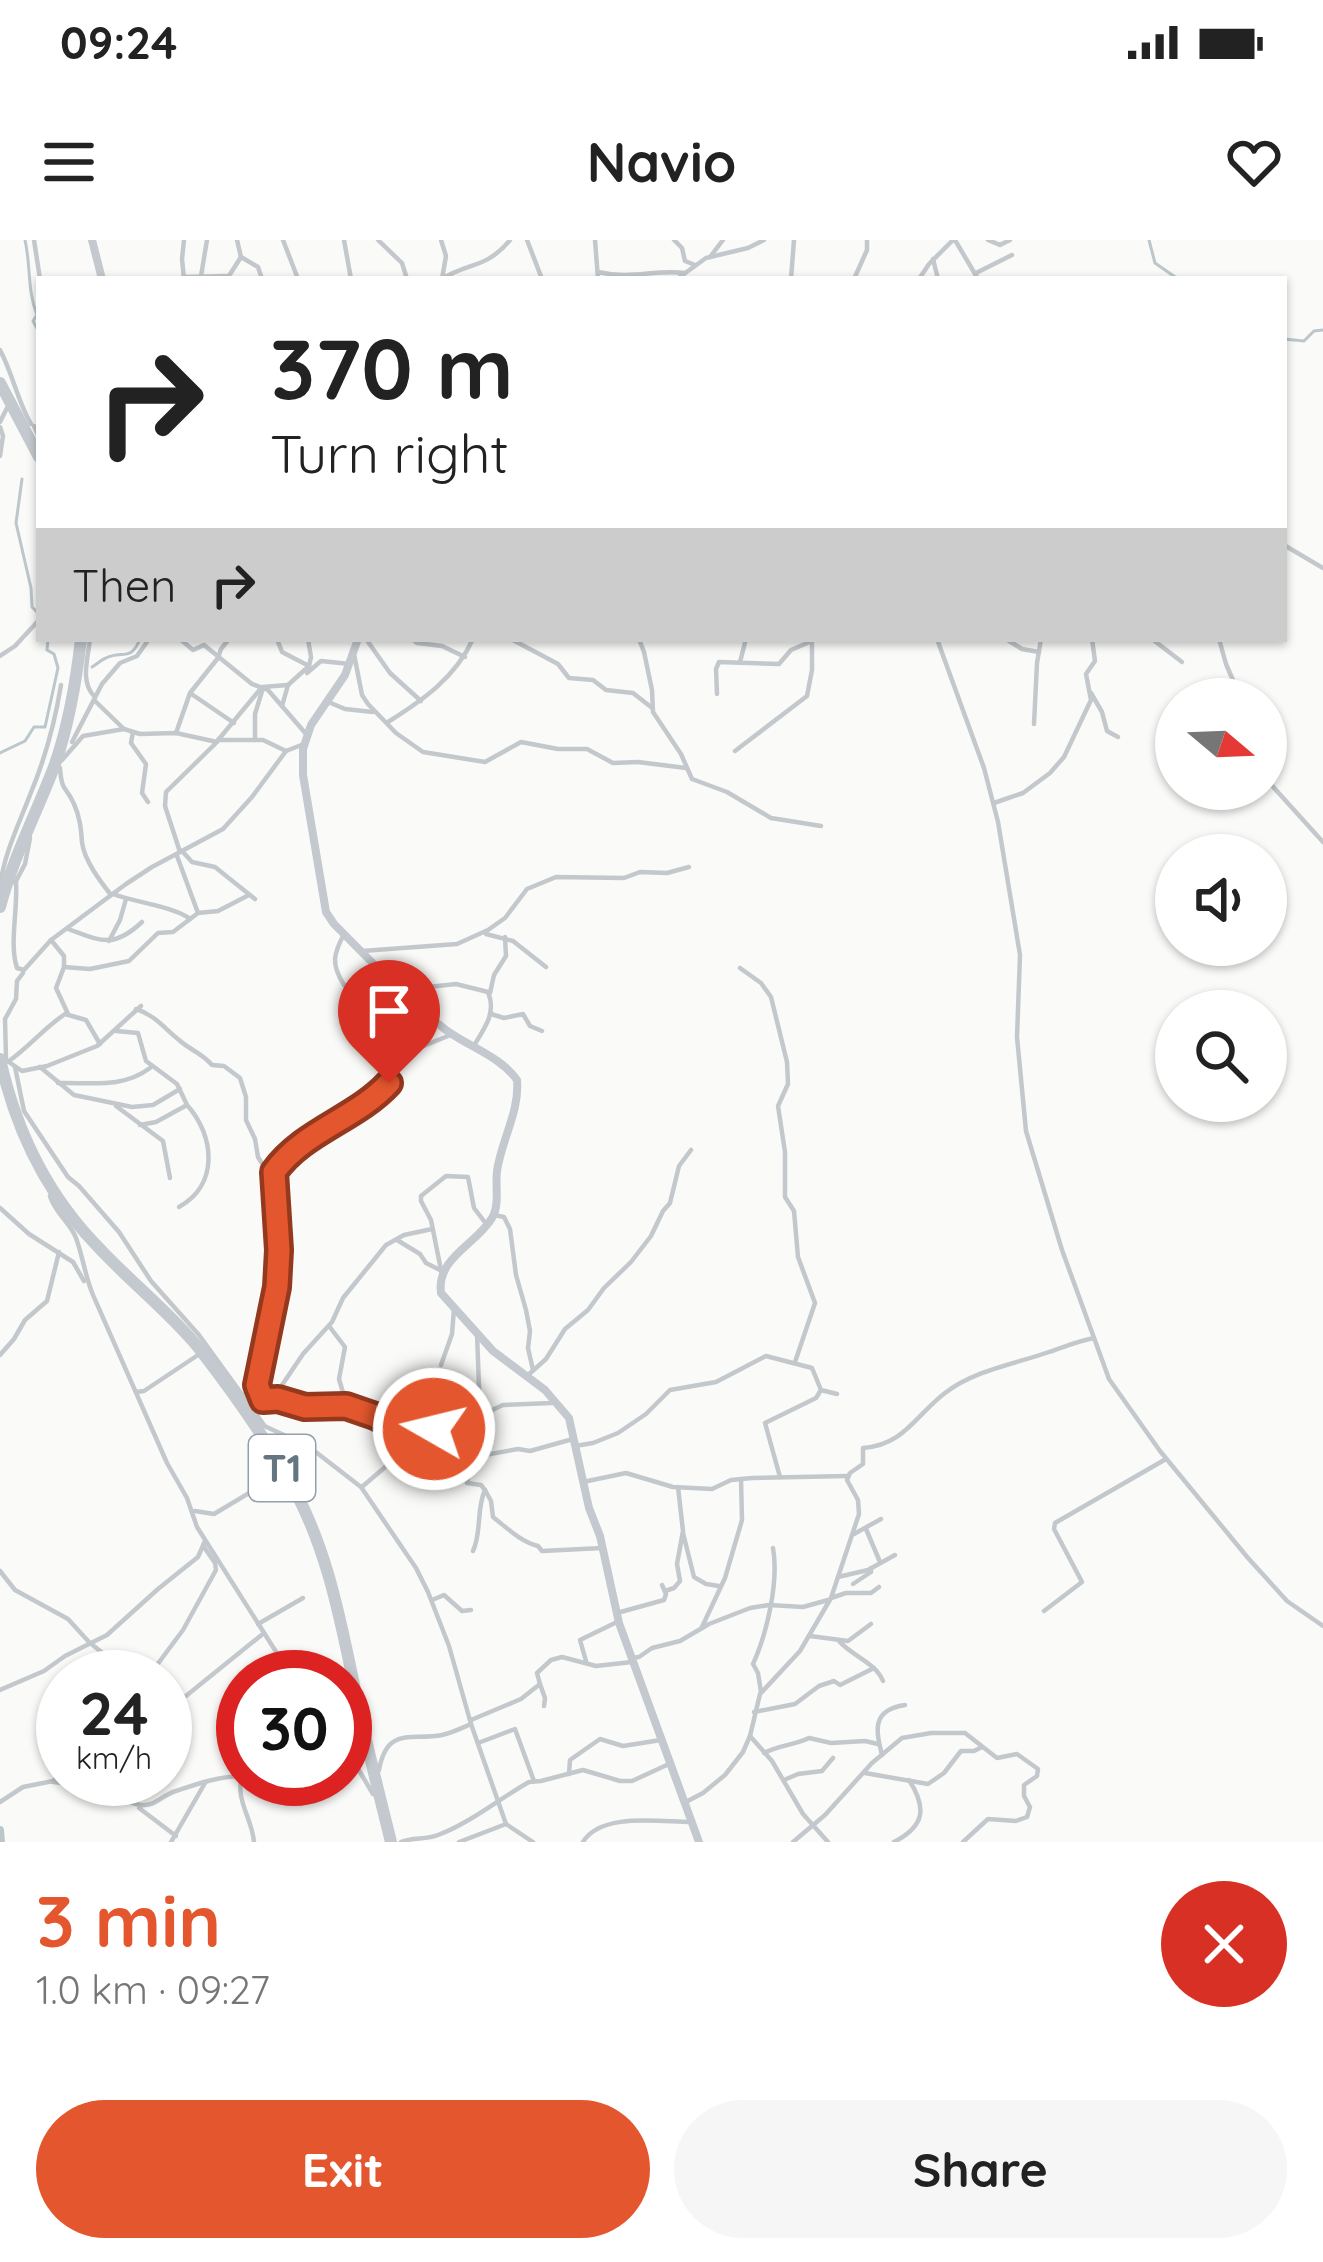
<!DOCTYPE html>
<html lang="en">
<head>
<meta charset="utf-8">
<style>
	body { margin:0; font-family:Quicksand,sans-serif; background:#f6f6f6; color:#222; height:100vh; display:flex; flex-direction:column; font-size:45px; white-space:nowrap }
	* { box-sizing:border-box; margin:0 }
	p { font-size:39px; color:#767676 }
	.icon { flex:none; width:66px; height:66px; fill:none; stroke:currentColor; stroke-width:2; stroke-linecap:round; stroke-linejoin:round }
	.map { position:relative; height:1602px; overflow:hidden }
	.panel { display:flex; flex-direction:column; background:#fff; flex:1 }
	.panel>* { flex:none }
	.banner { position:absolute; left:36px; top:36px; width:1251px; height:366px; border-radius:0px; box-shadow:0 3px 9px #0004; background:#fff; color:#222; overflow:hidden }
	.needle { width:78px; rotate:109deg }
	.buttons { position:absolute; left:1155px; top:438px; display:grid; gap:24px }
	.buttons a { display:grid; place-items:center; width:132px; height:132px; border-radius:50%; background:#fff; box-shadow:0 3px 9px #0004; font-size:60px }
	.speed { position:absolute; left:36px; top:1410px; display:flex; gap:24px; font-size:60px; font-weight:700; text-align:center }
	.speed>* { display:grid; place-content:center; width:156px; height:156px; border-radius:50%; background:#fff; box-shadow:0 3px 9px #0004; line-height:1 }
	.speed small { font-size:30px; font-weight:400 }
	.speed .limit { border:18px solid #d22; background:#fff; color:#111 }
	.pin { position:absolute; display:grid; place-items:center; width:102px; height:102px; color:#fff; margin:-123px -51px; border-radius:50% 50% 50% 0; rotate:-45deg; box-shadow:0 0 12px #0007 }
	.pin .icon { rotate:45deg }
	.me { position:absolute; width:132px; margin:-66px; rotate:278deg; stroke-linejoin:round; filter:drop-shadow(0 0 9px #0008) }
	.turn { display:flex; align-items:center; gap:42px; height:252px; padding:0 36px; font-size:54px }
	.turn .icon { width:156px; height:156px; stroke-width:2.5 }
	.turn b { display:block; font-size:84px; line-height:102px }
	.then { display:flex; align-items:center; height:114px; padding:0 36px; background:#0003; gap:24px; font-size:45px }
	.round { display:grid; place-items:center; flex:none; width:126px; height:126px; border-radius:63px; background:#f6f6f6 }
	.headline { display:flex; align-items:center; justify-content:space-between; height:204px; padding:0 36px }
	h1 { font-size:72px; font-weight:700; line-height:90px; color:#e4572e }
	.button { display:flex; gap:24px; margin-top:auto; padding:24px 36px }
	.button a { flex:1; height:138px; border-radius:72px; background:#e4572e; color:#fff; font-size:48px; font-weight:700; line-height:138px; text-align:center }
	.button a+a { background:#f6f6f6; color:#222 }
	.status { display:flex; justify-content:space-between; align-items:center; height:84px; padding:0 60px; background:#fff; direction:ltr }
	.status svg { height:33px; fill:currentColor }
	header { display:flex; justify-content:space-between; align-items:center; height:156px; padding:0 36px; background:#fff; font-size:54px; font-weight:700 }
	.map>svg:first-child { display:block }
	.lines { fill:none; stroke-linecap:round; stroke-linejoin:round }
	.stream { stroke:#bbc7cb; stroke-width:3 }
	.river { stroke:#bbc7cb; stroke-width:8 }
	.street { stroke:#c3c8cc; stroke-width:4.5 }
	.secondary { stroke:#c3c9ce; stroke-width:8 }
	.highway { stroke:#c3c9ce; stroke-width:12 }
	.route-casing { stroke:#94391e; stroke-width:30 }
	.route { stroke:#e4572e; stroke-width:21 }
	.labels { text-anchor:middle; stroke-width:12; stroke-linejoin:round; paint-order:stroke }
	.shield { fill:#fff; stroke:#939fa8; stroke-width:3 }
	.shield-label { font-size:39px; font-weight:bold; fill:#657683 }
</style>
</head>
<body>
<div class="status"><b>09:24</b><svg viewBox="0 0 49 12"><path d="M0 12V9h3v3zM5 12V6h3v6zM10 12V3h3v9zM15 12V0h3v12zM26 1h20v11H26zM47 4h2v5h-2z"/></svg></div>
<header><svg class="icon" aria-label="menu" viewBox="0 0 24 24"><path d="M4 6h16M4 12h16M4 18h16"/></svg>Navio<svg class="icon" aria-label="heart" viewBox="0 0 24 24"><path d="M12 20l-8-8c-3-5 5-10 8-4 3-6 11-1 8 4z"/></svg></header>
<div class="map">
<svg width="1323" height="1602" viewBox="0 0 1323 1602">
	<rect width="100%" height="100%" fill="#fafaf8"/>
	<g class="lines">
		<g class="stream">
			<path d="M 25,0 C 31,26 27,50 37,75 L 33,81 L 39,92"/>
			<polyline points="1149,0 1155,23 1178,39"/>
			<polyline points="1284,99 1304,101 1314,91 1323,90"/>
			<polyline points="39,101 39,109"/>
			<polyline points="39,126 39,130"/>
			<polyline points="22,239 16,283 31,348 32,367 39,374"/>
			<path d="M 92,427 C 97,424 101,420 106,418 C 122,410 131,422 140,399"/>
			<polyline points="0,513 25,501 34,487 45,487 58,428 54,414 47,410 48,399"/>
		</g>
		<polyline class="river" points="0,1590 1,1602"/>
		<g class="street">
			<polyline points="34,0 40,39"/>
			<polyline points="237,0 241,17 258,27 262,39"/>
			<polyline points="283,0 298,39"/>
			<polyline points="344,0 351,39"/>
			<polyline points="378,0 402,23 407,39"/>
			<polyline points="441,0 446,16 442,39"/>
			<polyline points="527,0 542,39"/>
			<polyline points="595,0 598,39"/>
			<polyline points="674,0 682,8 685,21 695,25"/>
			<polyline points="955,0 978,39"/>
			<polyline points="988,0 1000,5 1010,0"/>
			<polyline points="710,17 723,0"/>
			<polyline points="933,19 938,39"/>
			<path d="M 598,32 C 632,40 654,29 685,33"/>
			<polyline points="976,33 1012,15"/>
			<polyline points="201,36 207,0"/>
			<polyline points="183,37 228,36"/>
			<polyline points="184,39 182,19 184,0"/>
			<polyline points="227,39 241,17"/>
			<path d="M 442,39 C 469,22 486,29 510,0"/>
			<polyline points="677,39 706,18 748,8 764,0"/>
			<polyline points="791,39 794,0"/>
			<polyline points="854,39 867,10 867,0"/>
			<polyline points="919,39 929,24 953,0"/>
			<path d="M 0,110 C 13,134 17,160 31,184"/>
			<polyline points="0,182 7,168"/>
			<polyline points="34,186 39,197"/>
			<polyline points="0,187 3,196 0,216"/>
			<polyline points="1284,305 1323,328"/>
			<path d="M 90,399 C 88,418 80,442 94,456"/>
			<polyline points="180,399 193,410 204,405 252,444 268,450 307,495"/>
			<polyline points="277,399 282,412 309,426"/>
			<polyline points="366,399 390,433 421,461"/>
			<polyline points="412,399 417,403 442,406 465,417"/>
			<polyline points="511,399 558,424 569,438 593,440 606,450 633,453 651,467"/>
			<polyline points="639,399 644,412 652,450 653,472 681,514 692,539 727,552 771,578 821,586"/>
			<polyline points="937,399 984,528 998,582 1020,715 1017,797 1026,891 1062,1010 1109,1139 1160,1211 1248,1318 1287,1361 1323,1386"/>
			<polyline points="1006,399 1022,409 1039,412"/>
			<polyline points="1152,399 1182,422"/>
			<polyline points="1219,399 1226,424 1241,459"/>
			<polyline points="354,414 362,455 368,464 396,493 423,512 485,522 521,502 558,509 587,509 613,523 638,522 686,528"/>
			<polyline points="0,416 15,406 39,380"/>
			<polyline points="740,422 746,399"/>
			<polyline points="307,433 321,421 350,424"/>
			<polyline points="190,453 234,483"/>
			<polyline points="1091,453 1102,472 1107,491 1118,497"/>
			<polyline points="717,454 716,429 719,422 779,424 791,410 812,401"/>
			<polyline points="95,461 124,489"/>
			<polyline points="326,461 345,469 373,472"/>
			<polyline points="282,466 288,445 309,426 311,417 308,399"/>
			<path d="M 388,482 C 423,460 455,438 473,399"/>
			<polyline points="1034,484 1037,423 1041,399"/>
			<polyline points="133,492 131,503 146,524 142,553 148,562"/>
			<polyline points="176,493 190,453 218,418 221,409 229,399"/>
			<polyline points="218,500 263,500 286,511"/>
			<polyline points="255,500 255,474 263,448"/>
			<polyline points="72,502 102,444 120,423 137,416 149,399"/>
			<polyline points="735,511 807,456 812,430 812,399"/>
			<polyline points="62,520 83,496 124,489 140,494 176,493 217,502"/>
			<path d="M 60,528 C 62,554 66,545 74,564 C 80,577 81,589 82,602 C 84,620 100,641 111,655"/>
			<polyline points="1266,539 1323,602"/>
			<polyline points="994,563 1023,553 1050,533 1064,517 1091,460 1086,434 1095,421 1092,399"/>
			<polyline points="182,611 192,622 215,627 255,659"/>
			<polyline points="180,612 165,566 166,552 214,505 262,447 288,445"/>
			<polyline points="177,616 198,673"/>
			<path d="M 16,642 C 18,669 9,704 17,728 L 24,730 L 51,700 L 126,644 L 152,627 L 223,589 L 252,557 L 286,511 L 304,504"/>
			<polyline points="15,643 25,624 30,598"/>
			<path d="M 0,645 C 5,612 18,586 30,555 C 45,519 55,482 61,445"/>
			<path d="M 113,654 C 134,662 175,667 190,679"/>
			<path d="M 68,689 C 101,701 113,709 142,682"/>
			<path d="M 344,694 C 333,715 331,724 344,745 L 357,749"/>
			<polyline points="486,694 513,701 546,727"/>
			<polyline points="51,700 64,716 64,727 56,748 68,774"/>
			<polyline points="109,701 120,680 126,659"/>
			<polyline points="362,711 457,704 488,690 505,678 527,649 556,637 624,638 640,632 667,633 689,627"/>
			<polyline points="64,727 90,729 129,721 158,693 173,692 198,673 218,671 249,655"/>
			<polyline points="740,728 761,743 771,757 787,822 788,844 778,866 785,912 785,957 794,971 798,1017 815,1063 795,1122"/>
			<path d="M 401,750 L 456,744 L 488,752 C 497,773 484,789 473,807"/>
			<polyline points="490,753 494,735 506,716 505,697"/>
			<path d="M 136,769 C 155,775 164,788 179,800 C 190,810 202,813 212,825 L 224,826 L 240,838 L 246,857 L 246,880 L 255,899 L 258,917 L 272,940"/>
			<polyline points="491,774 504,778 523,774 530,786 542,791"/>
			<polyline points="116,791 138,793 146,821 177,844 187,865"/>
			<polyline points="3,818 22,831 47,826 97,806 141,766"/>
			<polyline points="6,818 5,779 16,759 17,741 23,733"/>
			<path d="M 9,821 C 30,806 44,788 65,774 L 86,780 L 100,804"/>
			<polyline points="15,827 24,871 68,937 79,946 119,992 151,1041 199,1095 264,1185"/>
			<polyline points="40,827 74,855 132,867 153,865 180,849"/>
			<path d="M 58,843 C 91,842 122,849 150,828"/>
			<polyline points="116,866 163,901 170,938"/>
			<path d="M 140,885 L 156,882 L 187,865 C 215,896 219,945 179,967"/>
			<path d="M 50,956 C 55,973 70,982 76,998 C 83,1017 85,1036 93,1055 L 167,1223 L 187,1258 L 197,1287 L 292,1437"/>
			<polyline points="0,968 29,994 73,1022 84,1041"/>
			<polyline points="494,975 504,977 510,989 516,1035 526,1070 530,1091 528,1108 533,1130"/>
			<polyline points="397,1000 420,1014 426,1023 440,1030"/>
			<polyline points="442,1035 431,980 421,961 421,956 446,936 468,937 474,968 487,985"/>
			<polyline points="329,1086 345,1107 339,1139 347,1166"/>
			<polyline points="477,1094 480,1172"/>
			<polyline points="0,1115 14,1099 25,1080 47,1061 59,1012"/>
			<polyline points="441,1125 452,1094 454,1069"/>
			<polyline points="527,1136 546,1119 565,1089 588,1070 604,1048 631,1022 651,996 663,971 670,963 679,926 691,910"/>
			<polyline points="136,1152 144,1151 201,1113"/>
			<polyline points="242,1154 265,1160 277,1159 305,1167 346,1166 375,1176 407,1194"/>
			<polyline points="277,1159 280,1148 303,1114 332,1082 343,1058 386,1005 404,995 432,989"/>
			<path d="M 257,1175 C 263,1161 255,1152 258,1138 C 268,1096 279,1052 279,1008 C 279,983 271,956 274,932 L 297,907 L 383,850 L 411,811 L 453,794"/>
			<path d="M 469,1182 L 474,1217 L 467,1243 L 481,1245 L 485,1250 C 476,1269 482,1292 473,1311"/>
			<polyline points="260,1184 308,1206 361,1247 416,1328 428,1352 449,1406 471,1484 506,1584 533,1602"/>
			<polyline points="407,1196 413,1173 427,1168"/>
			<polyline points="413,1198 425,1222 431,1225 455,1225 474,1217 518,1209 530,1211 573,1199"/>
			<polyline points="575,1206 593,1203 618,1193 646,1174 670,1150 716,1142 766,1116 812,1128 821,1150 837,1154"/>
			<polyline points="780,1237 765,1183 816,1158 821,1150"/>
			<polyline points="583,1242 626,1233 673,1247 712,1249 731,1240 752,1238 848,1236"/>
			<polyline points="363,1246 384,1228 416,1194 460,1185 503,1165 552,1163"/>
			<path d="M 485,1250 L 491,1261 L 493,1277 C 507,1288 521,1302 538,1306 L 542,1311 L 602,1308"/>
			<polyline points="195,1271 214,1274 279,1235"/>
			<polyline points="866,1289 880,1322"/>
			<polyline points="683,1293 694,1337 706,1344 719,1346"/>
			<polyline points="854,1294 881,1279"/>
			<polyline points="0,1331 15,1350 68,1379 89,1402 132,1437"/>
			<polyline points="838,1337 868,1330 895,1315"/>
			<polyline points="853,1344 871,1332 871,1328"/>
			<polyline points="665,1351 674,1348 680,1341 677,1324 683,1291 678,1247"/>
			<polyline points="831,1358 846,1353 871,1353 879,1347"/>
			<polyline points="432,1360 444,1355 462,1371 471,1370"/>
			<polyline points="1044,1371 1082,1342 1054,1289 1055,1283 1166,1219"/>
			<polyline points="617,1373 664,1360 666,1354 662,1345"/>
			<polyline points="258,1384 303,1358"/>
			<polyline points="702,1387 725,1338 742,1280 741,1239"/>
			<polyline points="810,1396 848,1401 871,1384"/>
			<path d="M 839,1401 C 852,1416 875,1422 883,1441"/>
			<polyline points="631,1418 639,1417 652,1408 680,1401 709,1384 750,1368 769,1365 803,1367 828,1360"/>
			<polyline points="586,1421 580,1400 619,1381"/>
			<polyline points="148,1437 183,1390 216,1330 215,1323 204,1307"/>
			<polyline points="540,1444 545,1458 544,1466"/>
			<polyline points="0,1450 44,1431 65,1416 107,1395 158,1349 198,1317 205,1301"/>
			<path d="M 761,1452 L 758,1433 L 753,1424 C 767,1393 779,1342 773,1308"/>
			<polyline points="165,1463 176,1464 264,1393"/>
			<polyline points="754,1472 795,1464 819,1446 834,1441 840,1445 874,1428"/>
			<polyline points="471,1480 521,1459 540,1444 537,1433 551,1420 562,1417 596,1426 632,1422"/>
			<polyline points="750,1496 772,1521 803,1574 828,1602"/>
			<polyline points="478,1503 515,1489 534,1541"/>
			<path d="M 764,1513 C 779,1505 795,1505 809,1498 L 831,1503 L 865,1501 L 878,1504"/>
			<polyline points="345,1515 357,1527 373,1554"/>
			<path d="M 882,1515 C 876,1491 871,1470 905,1465"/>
			<path d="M 379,1530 C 387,1486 411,1501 442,1495 C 452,1493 462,1488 471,1484"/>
			<polyline points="865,1533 928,1544 944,1533 961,1511 974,1511 982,1507"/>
			<polyline points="569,1534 570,1520 600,1499 623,1506 661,1500"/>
			<path d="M 242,1536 C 235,1560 252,1578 254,1602"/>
			<path d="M 87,1539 C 101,1547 123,1562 140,1565 C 155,1567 162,1555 176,1551 C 197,1544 220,1536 243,1536"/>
			<polyline points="784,1540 798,1534 822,1531 833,1518"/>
			<polyline points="53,1542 75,1544 89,1542"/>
			<polyline points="0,1562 23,1547 53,1541 63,1532"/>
			<path d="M 684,1563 L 703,1553 L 725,1535 L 743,1512 L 750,1496 L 760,1454 L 800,1411 L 831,1358 L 859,1274 L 858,1260 L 847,1240 L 850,1233 L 863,1224 L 863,1208 C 904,1205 915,1176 945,1153 C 975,1130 1015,1124 1049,1112 C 1064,1107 1078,1101 1094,1098"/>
			<polyline points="139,1568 176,1596"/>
			<polyline points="171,1602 205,1543"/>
			<path d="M 401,1602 C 413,1597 426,1600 438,1595 C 470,1583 499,1559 529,1542 L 541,1541 L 583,1530 L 620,1541 L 632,1541 L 669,1524"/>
			<polyline points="459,1602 506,1584"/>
			<path d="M 583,1602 C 601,1572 660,1582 691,1582"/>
			<polyline points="793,1602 825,1575 872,1523 902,1498 931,1493 965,1493 997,1518 1017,1514 1038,1529 1037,1536 1024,1545 1024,1556 1030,1567 1027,1577 1016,1581 988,1579 963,1602"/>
			<path d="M 894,1602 C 925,1586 927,1568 909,1540"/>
		</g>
		<g class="secondary">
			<polyline points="92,0 102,39"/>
			<path d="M 358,399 L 345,435 L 311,485 L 303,509 L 303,535 L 326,672 L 334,684 C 370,720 406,759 446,790 C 469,807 500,816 517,840 C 520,871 501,901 497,931 C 495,946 500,965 492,978 C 477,1004 436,1018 441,1053 L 493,1111 L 545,1150 L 569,1178 L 589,1268 L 600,1296 L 619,1383 L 699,1602"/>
		</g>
		<g class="highway">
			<polyline points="0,143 39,217"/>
			<path d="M 0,667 C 13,618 36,574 54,527 C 69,485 76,443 81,399"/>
			<path d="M 0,819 C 16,891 49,958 101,1010 C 132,1043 169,1072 198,1107 C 230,1148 260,1190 286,1235 C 329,1306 342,1389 359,1469 C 369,1514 380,1558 391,1602"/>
		</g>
	</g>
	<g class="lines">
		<defs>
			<path id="route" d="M 389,843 C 356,879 303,891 274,932 L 279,1010 L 277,1047 L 257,1145 L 263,1160 L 278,1159 L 305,1167 L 346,1166 L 375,1176 L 407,1194 L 407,1202 L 416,1194 L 434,1189"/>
		</defs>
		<use href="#route" class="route-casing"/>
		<use href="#route" class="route"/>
	</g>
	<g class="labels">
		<rect class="shield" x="249" y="1195" width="66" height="66" rx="9"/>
		<g class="shield-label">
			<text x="282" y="1242">T1</text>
		</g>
	</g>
</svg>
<div class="buttons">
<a><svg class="needle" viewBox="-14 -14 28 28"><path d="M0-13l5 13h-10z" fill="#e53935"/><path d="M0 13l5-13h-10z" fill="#767676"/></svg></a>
<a><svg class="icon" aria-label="sound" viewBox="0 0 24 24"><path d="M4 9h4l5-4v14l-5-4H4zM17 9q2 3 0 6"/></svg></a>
<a><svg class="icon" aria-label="search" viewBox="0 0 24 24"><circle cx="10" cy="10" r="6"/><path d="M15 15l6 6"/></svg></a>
</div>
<div class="speed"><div>24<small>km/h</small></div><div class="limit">30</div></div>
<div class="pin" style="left:389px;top:843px;background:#d93025"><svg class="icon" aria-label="arrive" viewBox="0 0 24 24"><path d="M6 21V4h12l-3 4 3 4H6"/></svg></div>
<svg class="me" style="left:434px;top:1189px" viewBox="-20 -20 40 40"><circle r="17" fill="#e4572e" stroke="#fff" stroke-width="3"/><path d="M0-11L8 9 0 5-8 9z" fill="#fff"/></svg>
<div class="banner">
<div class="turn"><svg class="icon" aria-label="right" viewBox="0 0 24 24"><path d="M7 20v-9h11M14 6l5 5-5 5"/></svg><div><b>370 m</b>Turn right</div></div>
<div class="then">Then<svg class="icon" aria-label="right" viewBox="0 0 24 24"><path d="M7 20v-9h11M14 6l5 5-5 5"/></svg></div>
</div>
</div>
<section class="panel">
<div class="headline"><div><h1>3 min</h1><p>1.0 km · 09:27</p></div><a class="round" style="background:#d93025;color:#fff"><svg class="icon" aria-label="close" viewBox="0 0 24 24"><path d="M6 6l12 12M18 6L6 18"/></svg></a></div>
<div class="button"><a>Exit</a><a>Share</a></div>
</section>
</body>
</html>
